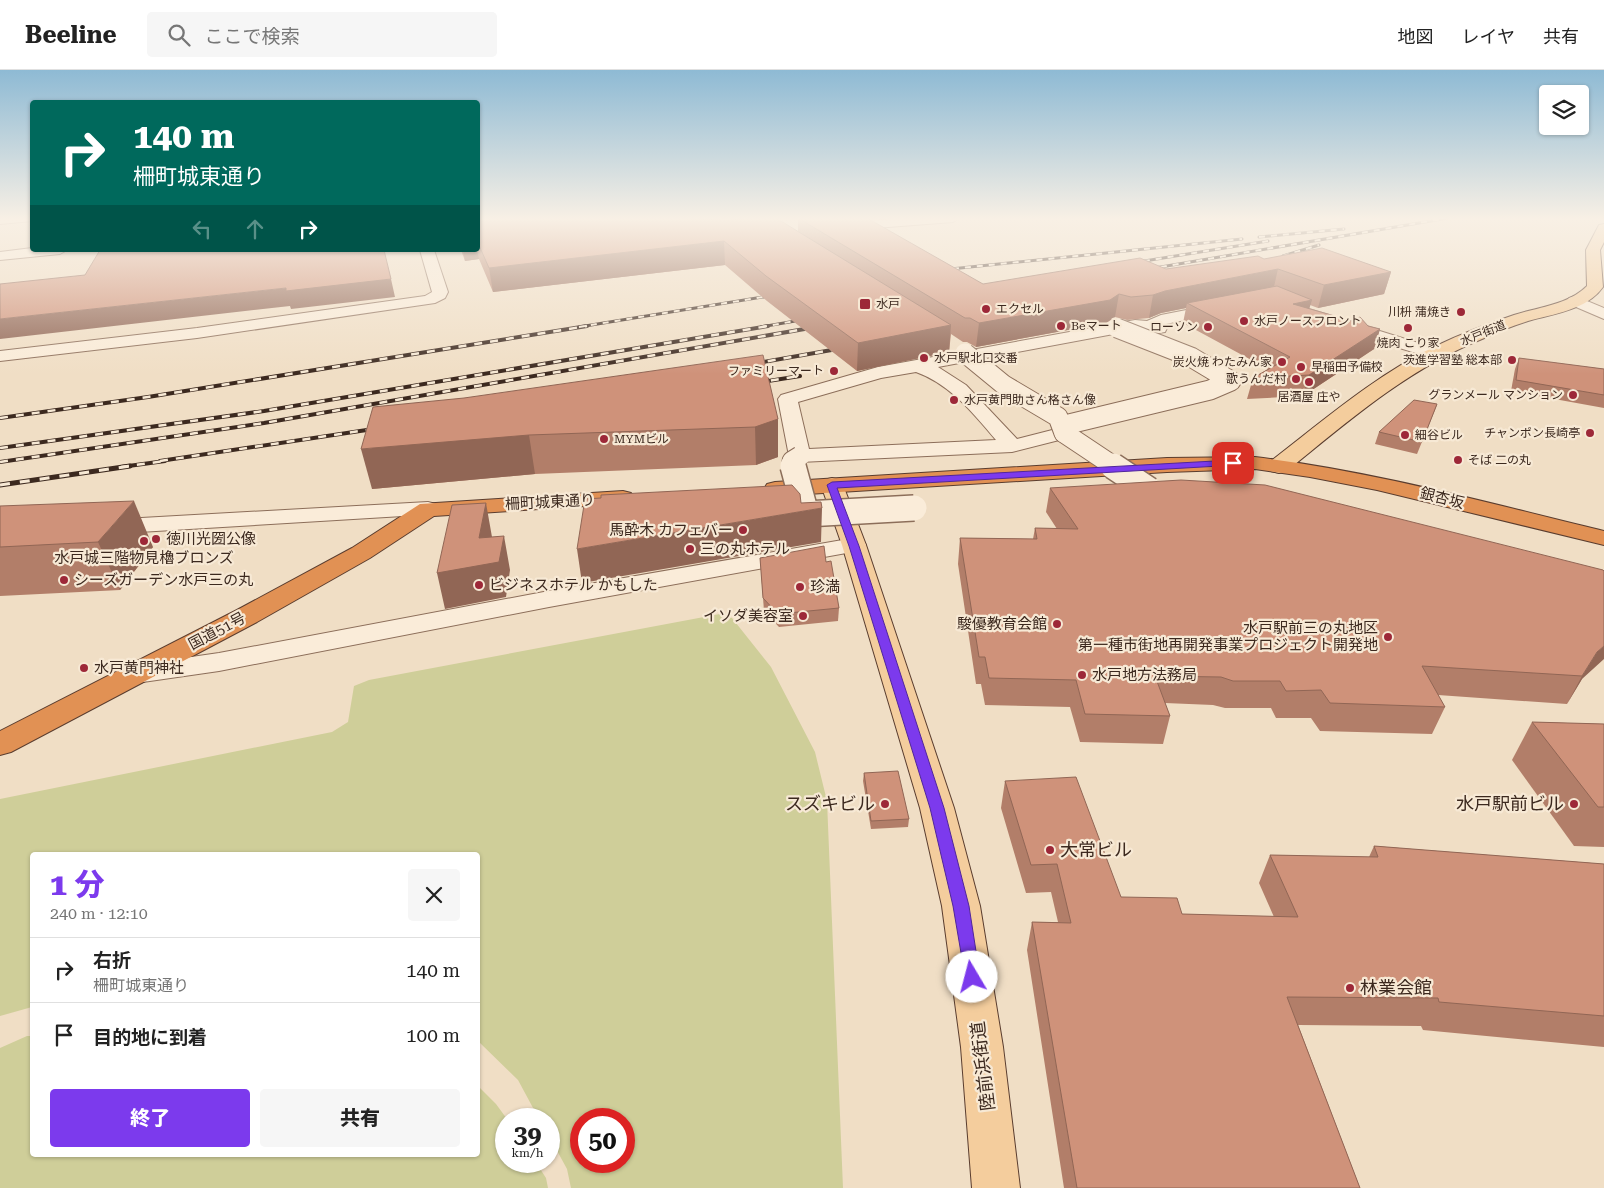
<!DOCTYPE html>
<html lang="ja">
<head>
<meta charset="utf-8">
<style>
	body { margin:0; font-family:"Roboto Serif","Noto Sans JP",serif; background:#f6f6f6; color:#222; height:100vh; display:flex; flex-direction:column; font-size:19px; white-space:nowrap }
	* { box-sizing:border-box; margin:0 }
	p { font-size:16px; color:#767676 }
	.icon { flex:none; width:28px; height:28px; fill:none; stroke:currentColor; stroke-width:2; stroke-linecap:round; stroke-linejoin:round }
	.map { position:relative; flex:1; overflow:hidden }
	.drawer { position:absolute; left:30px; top:782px; width:450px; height:305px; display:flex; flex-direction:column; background:#fff; border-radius:5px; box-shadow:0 1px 4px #0004 }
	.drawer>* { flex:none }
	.top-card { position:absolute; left:30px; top:30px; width:450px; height:152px; border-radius:5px; box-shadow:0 1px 4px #0004; background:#00695c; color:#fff; overflow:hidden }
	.buttons { position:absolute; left:1539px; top:15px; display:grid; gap:10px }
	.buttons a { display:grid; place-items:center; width:50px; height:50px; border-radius:5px; background:#fff; box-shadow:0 1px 4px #0004; font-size:25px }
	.speed { position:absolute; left:495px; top:1038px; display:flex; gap:10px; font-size:25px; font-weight:700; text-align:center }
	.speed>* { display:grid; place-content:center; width:65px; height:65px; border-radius:50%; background:#fff; box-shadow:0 1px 4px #0004; line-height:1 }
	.speed small { font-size:12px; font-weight:400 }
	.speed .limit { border:8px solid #d22; background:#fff; color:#111 }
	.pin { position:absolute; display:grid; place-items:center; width:42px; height:42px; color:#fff; margin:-21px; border-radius:10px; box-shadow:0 2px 8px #0006 }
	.me { position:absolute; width:55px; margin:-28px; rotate:352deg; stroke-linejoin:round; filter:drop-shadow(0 0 4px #0008) }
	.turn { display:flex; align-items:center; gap:18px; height:105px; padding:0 20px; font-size:22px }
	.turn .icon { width:65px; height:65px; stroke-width:2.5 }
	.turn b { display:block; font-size:35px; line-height:42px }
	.lanes { display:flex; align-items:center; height:48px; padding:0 20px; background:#0003; justify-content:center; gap:25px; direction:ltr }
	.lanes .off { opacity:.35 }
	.round { display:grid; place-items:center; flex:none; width:52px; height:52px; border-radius:5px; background:#f6f6f6 }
	.headline { display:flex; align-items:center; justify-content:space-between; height:85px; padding:0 20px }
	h1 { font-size:30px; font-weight:800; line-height:38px; color:#7c3aed }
	.action { display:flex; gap:10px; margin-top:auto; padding:10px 20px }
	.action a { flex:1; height:58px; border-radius:5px; background:#7c3aed; color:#fff; font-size:20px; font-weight:800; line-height:58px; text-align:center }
	.action a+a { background:#f6f6f6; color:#222 }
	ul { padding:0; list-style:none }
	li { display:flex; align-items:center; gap:15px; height:65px; padding:0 20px; border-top:1px solid #e0e0e0 }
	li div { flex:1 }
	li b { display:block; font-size:19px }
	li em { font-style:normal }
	header { display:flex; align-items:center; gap:30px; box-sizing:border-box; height:70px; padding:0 25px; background:#fff; border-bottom:1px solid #e0e0e0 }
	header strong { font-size:24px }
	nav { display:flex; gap:28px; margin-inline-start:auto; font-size:18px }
	.search { width:350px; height:45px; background:#f6f6f6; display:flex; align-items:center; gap:12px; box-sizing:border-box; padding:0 18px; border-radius:5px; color:#767676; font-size:19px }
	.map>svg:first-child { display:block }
	.green { fill:#cfce99; fill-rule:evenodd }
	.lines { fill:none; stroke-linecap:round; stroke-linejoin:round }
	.minor-casing { stroke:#8c6e5a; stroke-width:2 }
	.major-casing { stroke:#5a3d2f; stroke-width:2 }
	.highway-casing { stroke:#5a3d2f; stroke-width:2 }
	.minor { fill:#faecd9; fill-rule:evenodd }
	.major { fill:#f4cd9d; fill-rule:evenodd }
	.highway { fill:#e19154; fill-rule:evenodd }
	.rail-far2-casing { stroke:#3c291f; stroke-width:3 }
	.rail-far1-casing { stroke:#3c291f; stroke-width:4 }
	.rail-casing { stroke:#3c291f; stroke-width:5 }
	.rail-far2 { stroke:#f7e9d5; stroke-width:2; stroke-dasharray:6; stroke-linecap:butt }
	.rail-far1 { stroke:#f7e9d5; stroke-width:2.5; stroke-dasharray:8; stroke-linecap:butt }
	.rail { stroke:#f7e9d5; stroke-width:3; stroke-dasharray:10; stroke-linecap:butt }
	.minor-bridge-far1-casing { stroke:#8c6e5a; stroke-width:21; stroke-linecap:butt }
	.minor-bridge-casing { stroke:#8c6e5a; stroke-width:28; stroke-linecap:butt }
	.minor-bridge-far1 { stroke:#faecd9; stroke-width:19 }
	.minor-bridge { stroke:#faecd9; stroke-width:25 }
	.wall { fill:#b27e69 }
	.shaded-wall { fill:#916655 }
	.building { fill:#cf927a; stroke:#916655 }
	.route { fill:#7c3aed; stroke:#51269a }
	.poi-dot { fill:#9d2838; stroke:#f7e9d5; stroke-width:2 }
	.labels { text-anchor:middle; stroke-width:4.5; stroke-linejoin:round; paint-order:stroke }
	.far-poi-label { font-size:12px; fill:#3c291f; stroke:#f7e9d5; text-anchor:start }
	.far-street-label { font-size:12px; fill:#3c291f; stroke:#f7e9d5 }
	.street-label { font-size:15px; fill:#3c291f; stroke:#f7e9d5 }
	.poi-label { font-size:15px; fill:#3c291f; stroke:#f7e9d5; text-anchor:start }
	.near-poi-label { font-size:18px; fill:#3c291f; stroke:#f7e9d5; text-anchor:end }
	.near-street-label { font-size:18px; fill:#3c291f; stroke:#f7e9d5 }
</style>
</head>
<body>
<header>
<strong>Beeline</strong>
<div class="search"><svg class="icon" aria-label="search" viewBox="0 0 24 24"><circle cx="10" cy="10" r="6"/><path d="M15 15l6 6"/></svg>ここで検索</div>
<nav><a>地図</a><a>レイヤ</a><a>共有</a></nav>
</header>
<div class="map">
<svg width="1604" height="1118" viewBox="0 0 1604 1118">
	<rect width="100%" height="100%" fill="#f0dec5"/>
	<g class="green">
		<path d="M 720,544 L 732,548 L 771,597 L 815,682 L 827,731 L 843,1118 L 571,1118 L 567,1099 L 549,1066 L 549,1049 L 539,1049 L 518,1010 L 478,971 L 478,785 L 32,785 L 32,937 L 0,946 L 0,729 L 332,662 L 348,652 L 354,616 L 369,610 ZM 581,1049 L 624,1049 L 624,1091 L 581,1091 Z"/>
		<polygon points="27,966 32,966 32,1085 478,1085 478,1016 496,1034 507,1049 506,1091 535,1091 546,1108 548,1118 0,1118 0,978"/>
	</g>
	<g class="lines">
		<defs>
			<g id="minor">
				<polygon points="0,148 32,148 32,151 0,154"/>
				<polygon points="864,148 877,148 878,150 960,148 953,152 875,158 870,157"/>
				<polygon points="32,178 32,180 67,180 60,184 0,190 0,182"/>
				<polygon points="420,180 434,180 448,222 445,228 435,233 197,268 0,291 0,281 197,258 425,226 432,222"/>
				<polygon points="1575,226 1604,238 1604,249 1569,234 1567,231 1569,228"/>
				<path d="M 1222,233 L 1230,238 L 1228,241 L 1166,254 L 1167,258 L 1165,262 C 1157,263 1143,267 1136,266 L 1135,260 L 938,297 L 966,315 L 1017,369 L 1064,357 L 1071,359 L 1074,363 L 1071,367 L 1012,382 L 800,392 L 792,391 L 789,386 L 778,329 L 781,325 L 878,297 L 1135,250 L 1147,251 L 1161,245 ZM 916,302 C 950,314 973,343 996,370 L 809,379 L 798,332 L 881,308 Z"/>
				<polygon points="1341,249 1441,280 1444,284 1441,288 1435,289 1335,258 1333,254 1335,250"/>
				<polygon points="428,432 436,434 440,439 436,444 106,464 98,462 94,457 98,452 106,450"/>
				<polygon points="854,468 863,470 866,475 863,480 549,537 219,601 136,613 126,610 121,604 126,598 136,595 219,583 549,521"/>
			</g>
			<g id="major">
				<path d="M 1604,154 L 1604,172 L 1600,180 L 1603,217 C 1587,240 1553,244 1528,251 C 1512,256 1497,262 1482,269 C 1408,299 1348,351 1287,401 L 1279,403 L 1271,401 L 1268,396 L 1271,391 C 1324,350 1376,305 1436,276 C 1461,264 1487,254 1514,245 C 1539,237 1568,235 1587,216 L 1586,180 L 1599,155 Z"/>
				<polygon points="832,408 840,410 843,415 866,475 954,738 980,836 1003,977 1020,1118 972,1118 961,977 942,836 920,738 842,475 821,415 824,410"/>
			</g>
			<g id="highway">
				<path d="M 1255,387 C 1373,401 1488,433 1604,461 L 1604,475 L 1377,420 L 1310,407 L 1255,399 L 1167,402 L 775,426 L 767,424 L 764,419 L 767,414 L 775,412 L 1167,388 Z"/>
				<polygon points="623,421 631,423 634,428 631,433 434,446 370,488 257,552 11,682 0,685 0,661 237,540 352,478 420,434"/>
			</g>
		</defs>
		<use href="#minor" class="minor-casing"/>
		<use href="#major" class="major-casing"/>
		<use href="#highway" class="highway-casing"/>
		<use href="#minor" class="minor"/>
		<use href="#major" class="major"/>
		<use href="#highway" class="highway"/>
		<defs>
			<g id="rail-far2">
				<polyline points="1259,167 1344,159"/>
				<polyline points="1283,186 1319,175"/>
				<polyline points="1132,193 1268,171"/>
				<polyline points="1149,199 1448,148"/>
				<polyline points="941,200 1242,169"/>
				<polyline points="579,257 775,225"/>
				<polyline points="761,257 807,249"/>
			</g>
			<g id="rail-far1">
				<polyline points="752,294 843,278"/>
				<polyline points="755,313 800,306"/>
				<polyline points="0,348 148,327 587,256"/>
				<polyline points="0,378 264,341 768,256"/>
				<polyline points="160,391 380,358"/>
				<polyline points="0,392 264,353 816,257"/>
				<polyline points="121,397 165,391"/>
			</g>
			<polyline id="rail" points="0,415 130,396"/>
		</defs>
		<use href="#rail-far2" class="rail-far2-casing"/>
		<use href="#rail-far1" class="rail-far1-casing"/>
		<use href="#rail" class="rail-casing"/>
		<use href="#rail-far2" class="rail-far2"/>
		<use href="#rail-far1" class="rail-far1"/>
		<use href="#rail" class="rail"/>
		<defs>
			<g id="minor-bridge-far1">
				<polyline points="965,283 1004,315 1058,347 1064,363 1115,397"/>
				<polyline points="1064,363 1069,354 1210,320 1231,311 1191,287 1117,258"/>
				<polyline points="794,397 792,391 800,386"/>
			</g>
			<g id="minor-bridge">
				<polyline points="793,396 806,444 914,438"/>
				<polyline points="1113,396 1149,420"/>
			</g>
		</defs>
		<use href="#minor-bridge-far1" class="minor-bridge-far1-casing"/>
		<use href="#minor-bridge" class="minor-bridge-casing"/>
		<use href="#minor-bridge-far1" class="minor-bridge-far1"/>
		<use href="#minor-bridge" class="minor-bridge"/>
	</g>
	<g class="wall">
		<polygon points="478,148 689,149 798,161 798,148 983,214 1166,199 1264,189 1391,202 1384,224 1318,238 1310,235 1309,238 1380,259 1374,279 1303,326 1247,329 1253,308 1268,299 1183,253 1186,238 1161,243 1149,248 1127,250 1115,247 1106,253 976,277 967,272 963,272 951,264 949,282 857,301 767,231 725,195 493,222 479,189 465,191 461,180 478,180"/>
		<polygon points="1519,288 1604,299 1604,338 1511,321 1515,299"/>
		<polygon points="1437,335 1417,384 1375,374 1379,362"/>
		<polygon points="373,337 778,349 778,387 756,395 535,404 372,419"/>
		<polygon points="1050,418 1603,500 1582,609 1567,634 1438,625 1445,637 1432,664 1320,661 1311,648 1276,648 1271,638 1225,638 1213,635 1165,633 1170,646 1163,674 1080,672 1070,637 985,635 981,614 976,614 958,494 960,468 1033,469 1035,458 1057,459 1046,442"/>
		<polygon points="0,436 153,477 120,520 0,526"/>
		<polygon points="760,488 826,492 839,538 838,551 779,557 764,541"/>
		<polygon points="1532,652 1604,654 1604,777 1574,776 1512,690"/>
		<polygon points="864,703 909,749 908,757 871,759 863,711"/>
		<polygon points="1005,711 1121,827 1182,844 1274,847 1259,813 1270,785 1369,787 1374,776 1604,794 1604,977 1423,960 1421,956 1298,955 1360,1118 1064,1118 1027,880 1032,852 1058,852 1051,822 1026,823 1001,738"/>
	</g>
	<g class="shaded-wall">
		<polygon points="724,171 725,195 493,222 489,198"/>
		<polygon points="463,180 477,180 479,189 465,191"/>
		<polygon points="1278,199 1273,221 1187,233 1186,238 1161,243 1149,248 1153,225 1165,221"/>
		<polygon points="1391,202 1384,224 1318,238 1324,215"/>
		<polygon points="391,209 395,227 291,239 290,236 0,269 0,249 286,218"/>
		<polygon points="1119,224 1115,247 1106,253 976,277 979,253"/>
		<polygon points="1312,230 1306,249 1293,234"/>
		<polygon points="951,255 949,282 857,301 858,273"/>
		<polygon points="1380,259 1374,279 1303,326 1309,305"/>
		<polygon points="778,349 778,387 756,395 755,357"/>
		<polygon points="529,365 535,404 372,419 361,379"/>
		<polygon points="134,431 153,477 120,520 98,472"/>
		<polygon points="486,433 492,467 487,494 504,466 510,500 506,527 445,539 437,503"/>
		<polygon points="822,438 821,472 582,513 577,479"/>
		<polygon points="1604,576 1604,589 1582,609 1567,634 1582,606 1597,582"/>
	</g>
	<g class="building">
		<polygon points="478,148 678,148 689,149 728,150 761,148 776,148 951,255 858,273 766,206 724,171 489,198 478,173"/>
		<polygon points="798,148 867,148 983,214 1140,188 1166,199 1258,186 1264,189 1322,178 1391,202 1324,215 1278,199 1165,221 1153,225 1131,227 1119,224 1110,230 979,253 970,248 965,248"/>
		<polygon points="100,180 384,180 391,209 286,221 286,218 0,249 0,214 85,205"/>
		<polygon points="1277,216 1312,230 1293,234 1352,251 1360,247 1368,256 1380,259 1309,305 1253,308 1290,287 1187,233"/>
		<polygon points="763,285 778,349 755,357 529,365 361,379 373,337 464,328"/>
		<polygon points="1519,288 1604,299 1604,325 1516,310"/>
		<polygon points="1414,330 1437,334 1422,372 1379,362"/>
		<polygon points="1181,410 1265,415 1603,500 1604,501 1604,576 1597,582 1582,606 1422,596 1445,637 1330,633 1321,620 1286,621 1280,611 1233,611 1221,607 1155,606 1170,646 1085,644 1076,610 989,608 985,587 979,587 960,468 1037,469 1035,458 1078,459 1050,418"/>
		<polygon points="792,415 800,424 801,433 821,432 822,438 577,479 585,429 601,428 601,425"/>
		<polygon points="134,431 98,472 0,477 0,436"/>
		<polygon points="486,433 479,468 504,466 499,492 437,503 452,435"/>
		<polygon points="824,476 826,492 831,491 839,538 778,544 763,528 760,488"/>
		<polygon points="1532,652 1604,654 1604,737 1598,737"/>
		<polygon points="898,701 909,749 871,751 864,703"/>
		<polygon points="1076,707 1121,827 1177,828 1182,844 1298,847 1270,785 1378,787 1374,776 1604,794 1604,946 1439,932 1438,928 1287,927 1360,1118 1077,1118 1032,852 1071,853 1057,794 1031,795 1005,711"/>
	</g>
	<linearGradient id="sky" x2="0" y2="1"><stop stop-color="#8ebad4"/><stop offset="0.49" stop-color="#f8f0e5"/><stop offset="1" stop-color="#f8f0e5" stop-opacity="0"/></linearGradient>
	<rect width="1604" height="304" fill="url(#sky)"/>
	<polygon class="route" points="1233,390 1237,391 1237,395 837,418 859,476 944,738 969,836 980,907 977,912 972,914 966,912 953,836 930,738 849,476 827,415 832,412"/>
	<g class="poi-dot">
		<rect x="859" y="228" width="12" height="12" rx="2.5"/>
		<circle cx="986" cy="239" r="5"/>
		<circle cx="1461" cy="242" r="5"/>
		<circle cx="1244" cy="251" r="5"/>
		<circle cx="1061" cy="256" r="5"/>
		<circle cx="1208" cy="257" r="5"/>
		<circle cx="1408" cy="258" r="5"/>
		<circle cx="924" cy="288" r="5"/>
		<circle cx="1512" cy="290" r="5"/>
		<circle cx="1282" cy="292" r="5"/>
		<circle cx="1301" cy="297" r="5"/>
		<circle cx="834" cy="301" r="5"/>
		<circle cx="1296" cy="309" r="5"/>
		<circle cx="1309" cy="312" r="5"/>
		<circle cx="1573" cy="325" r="5"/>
		<circle cx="954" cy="330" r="5"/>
		<circle cx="1590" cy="363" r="5"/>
		<circle cx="1405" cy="365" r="5"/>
		<circle cx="604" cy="369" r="5"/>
		<circle cx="1458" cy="390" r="5"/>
		<circle cx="743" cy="460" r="5"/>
		<circle cx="156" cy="469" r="5"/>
		<circle cx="144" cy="471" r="5"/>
		<circle cx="690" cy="479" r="5"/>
		<circle cx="64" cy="510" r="5"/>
		<circle cx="479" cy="515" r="5"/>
		<circle cx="800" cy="517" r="5"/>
		<circle cx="803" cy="546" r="5"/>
		<circle cx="1057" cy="554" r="5"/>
		<circle cx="1388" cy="567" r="5"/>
		<circle cx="84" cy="598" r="5"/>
		<circle cx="1082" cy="605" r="5"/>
		<circle cx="885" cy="734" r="5"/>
		<circle cx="1574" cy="734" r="5"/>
		<circle cx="1050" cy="780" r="5"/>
		<circle cx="1350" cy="918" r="5"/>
	</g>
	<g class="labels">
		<g class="far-poi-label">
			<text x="876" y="238">水戸</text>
			<text x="996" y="243">エクセル</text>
			<text x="1451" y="246" text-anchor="end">川枡 蒲焼き</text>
			<text x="1254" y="255">水戸ノースフロント</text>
			<text x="1071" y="260">Beマート</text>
			<text x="1198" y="261" text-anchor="end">ローソン</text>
			<text x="1408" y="277" text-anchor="middle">焼肉 こり家</text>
			<text x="934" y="292">水戸駅北口交番</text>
			<text x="1502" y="294" text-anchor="end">茨進学習塾 総本部</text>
			<text x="1272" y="296" text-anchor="end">炭火焼 わたみん家</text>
			<text x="1311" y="301">早稲田予備校</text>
			<text x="824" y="305" text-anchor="end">ファミリーマート</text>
			<text x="1286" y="313" text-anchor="end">歌うんだ村</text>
			<text x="1563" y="329" text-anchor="end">グランメール マンション</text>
			<text x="1309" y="331" text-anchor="middle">居酒屋 庄や</text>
			<text x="964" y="334">水戸黄門助さん格さん像</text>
			<text x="1580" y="367" text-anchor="end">チャンポン長崎亭</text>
			<text x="1415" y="369">細谷ビル</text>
			<text x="614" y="373">MYMビル</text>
			<text x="1468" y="394">そば 二の丸</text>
		</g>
		<g class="far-street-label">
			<text transform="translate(1483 263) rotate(-22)" y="4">水戸街道</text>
		</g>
		<g class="street-label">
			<text transform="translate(1442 428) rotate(14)" y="5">銀杏坂</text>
			<text transform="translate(550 432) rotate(-3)" y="5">柵町城東通り</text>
			<text transform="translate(217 561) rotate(-28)" y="5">国道51号</text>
		</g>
		<g class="poi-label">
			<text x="733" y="465" text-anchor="end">馬酔木 カフェバー</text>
			<text x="166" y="474">徳川光圀公像</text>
			<text x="700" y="484">三の丸ホテル</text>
			<text x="144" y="493" text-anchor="middle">水戸城三階物見櫓ブロンズ</text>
			<text x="74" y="515">シーズガーデン水戸三の丸</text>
			<text x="489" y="520">ビジネスホテル かもした</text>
			<text x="810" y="522">珍満</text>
			<text x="793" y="551" text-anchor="end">イソダ美容室</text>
			<text x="1047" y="559" text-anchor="end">駿優教育会館</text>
			<text x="1378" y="563" text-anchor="end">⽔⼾駅前三の丸地区<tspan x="1378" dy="17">第⼀種市街地再開発事業プロジェクト開発地</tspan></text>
			<text x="94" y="603">水戸黄門神社</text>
			<text x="1092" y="610">水戸地方法務局</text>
		</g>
		<g class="near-poi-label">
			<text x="875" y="740">スズキビル</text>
			<text x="1564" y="740">水戸駅前ビル</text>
			<text x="1060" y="786" text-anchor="start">大常ビル</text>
			<text x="1360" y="924" text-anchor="start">林業会館</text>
		</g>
		<g class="near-street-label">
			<text transform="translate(983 996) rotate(-97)" y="6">陸前浜街道</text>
		</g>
	</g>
</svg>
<div class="buttons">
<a><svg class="icon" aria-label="layers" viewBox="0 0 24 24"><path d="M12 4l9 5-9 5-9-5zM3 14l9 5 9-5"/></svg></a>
</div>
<div class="speed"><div>39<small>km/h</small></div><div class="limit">50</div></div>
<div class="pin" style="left:1233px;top:393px;background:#d93025"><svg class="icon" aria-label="arrive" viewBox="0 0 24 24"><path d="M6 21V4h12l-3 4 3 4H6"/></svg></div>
<svg class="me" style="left:972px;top:907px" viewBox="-20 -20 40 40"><circle r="19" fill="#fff"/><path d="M0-13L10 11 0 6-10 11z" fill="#7c3aed"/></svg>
<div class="top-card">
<div class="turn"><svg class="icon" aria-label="right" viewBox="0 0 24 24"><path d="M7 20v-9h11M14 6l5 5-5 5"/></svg><div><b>140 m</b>柵町城東通り</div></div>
<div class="lanes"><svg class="icon off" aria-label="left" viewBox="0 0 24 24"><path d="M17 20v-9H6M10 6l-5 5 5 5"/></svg><svg class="icon off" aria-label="ahead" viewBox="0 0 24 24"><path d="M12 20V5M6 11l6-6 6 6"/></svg><svg class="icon" aria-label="right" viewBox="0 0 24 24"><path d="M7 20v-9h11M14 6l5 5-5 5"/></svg></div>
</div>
<section class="drawer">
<div class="headline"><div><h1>1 分</h1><p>240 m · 12:10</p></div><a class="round"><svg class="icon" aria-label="close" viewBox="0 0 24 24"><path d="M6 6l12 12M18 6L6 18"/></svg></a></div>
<ul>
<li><svg class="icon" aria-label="right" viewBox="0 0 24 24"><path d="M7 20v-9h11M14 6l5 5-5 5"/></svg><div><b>右折</b><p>柵町城東通り</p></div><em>140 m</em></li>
<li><svg class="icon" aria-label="arrive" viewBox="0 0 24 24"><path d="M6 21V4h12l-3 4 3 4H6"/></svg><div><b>目的地に到着</b></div><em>100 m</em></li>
</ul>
<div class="action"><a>終了</a><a>共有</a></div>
</section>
</div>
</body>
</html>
